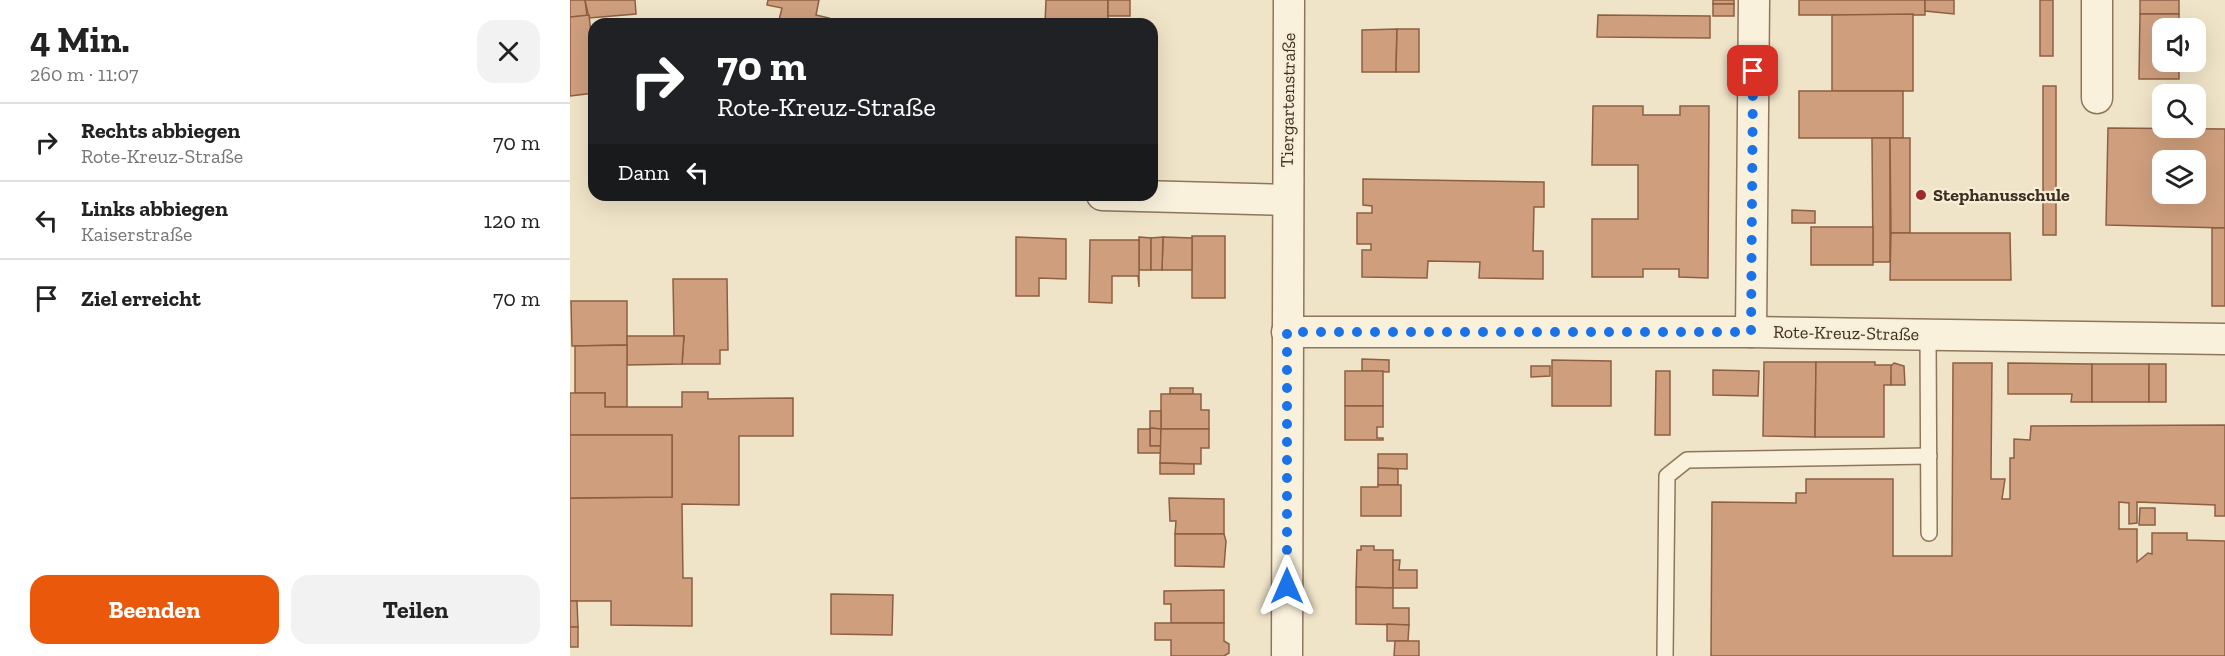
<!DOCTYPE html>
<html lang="de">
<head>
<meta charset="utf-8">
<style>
	body { margin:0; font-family:"Zilla Slab",serif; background:#f2f2f2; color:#222; height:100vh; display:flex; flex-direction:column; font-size:22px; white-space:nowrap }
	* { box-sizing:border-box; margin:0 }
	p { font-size:20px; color:#767676 }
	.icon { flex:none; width:33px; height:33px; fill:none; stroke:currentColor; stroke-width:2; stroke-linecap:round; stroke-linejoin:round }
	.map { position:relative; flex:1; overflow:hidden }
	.sheet { display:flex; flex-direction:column; background:#fff; width:570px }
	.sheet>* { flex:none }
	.banner { position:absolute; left:18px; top:18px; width:570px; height:183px; border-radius:18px; box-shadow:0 6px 24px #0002; background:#202124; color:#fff; overflow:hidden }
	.buttons { position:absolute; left:1582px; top:18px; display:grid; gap:12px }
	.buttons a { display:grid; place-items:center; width:54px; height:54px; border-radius:12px; background:#fff; box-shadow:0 6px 24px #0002; font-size:30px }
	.pin { position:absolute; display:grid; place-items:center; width:51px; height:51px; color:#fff; margin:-26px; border-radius:12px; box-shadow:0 3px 9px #0006 }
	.me { position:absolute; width:66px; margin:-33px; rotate:0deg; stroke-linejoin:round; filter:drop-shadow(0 0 4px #0008) }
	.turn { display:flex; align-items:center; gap:21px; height:126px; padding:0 30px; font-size:27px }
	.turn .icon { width:78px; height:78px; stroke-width:2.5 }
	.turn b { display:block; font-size:42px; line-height:51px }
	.then { display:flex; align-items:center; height:57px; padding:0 30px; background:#0003; gap:12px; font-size:22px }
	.round { display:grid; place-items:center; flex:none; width:63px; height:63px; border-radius:18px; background:#f2f2f2 }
	.overview { display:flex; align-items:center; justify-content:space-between; height:102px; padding:0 30px }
	h1 { font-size:36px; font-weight:700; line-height:45px }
	.primary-button { display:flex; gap:12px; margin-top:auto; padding:12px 30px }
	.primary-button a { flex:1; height:69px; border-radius:18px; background:#ea580c; color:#fff; font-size:24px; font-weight:700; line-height:69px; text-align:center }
	.primary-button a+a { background:#f2f2f2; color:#222 }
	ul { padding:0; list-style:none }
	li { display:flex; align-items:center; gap:18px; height:78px; padding:0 30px; border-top:2px solid #e0e0e0 }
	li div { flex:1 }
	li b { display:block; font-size:22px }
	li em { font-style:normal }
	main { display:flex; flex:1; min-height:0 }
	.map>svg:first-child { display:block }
	.building { fill:#cf9f7d; stroke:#8d5f41; stroke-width:1.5; fill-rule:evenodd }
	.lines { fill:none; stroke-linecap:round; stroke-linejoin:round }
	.service-casing { stroke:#8d765c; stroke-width:18 }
	.minor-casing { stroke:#8d765c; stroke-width:33 }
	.service { stroke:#faf1dc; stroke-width:15 }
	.minor { stroke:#faf1dc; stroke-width:30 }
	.route { stroke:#1a73e8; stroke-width:10; stroke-dasharray:0 18 }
	.poi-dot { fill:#9e2a2b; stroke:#f7eed8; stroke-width:2 }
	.labels { text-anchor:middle; stroke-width:4.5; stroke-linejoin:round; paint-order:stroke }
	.street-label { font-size:18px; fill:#3d2e20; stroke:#f7eed8 }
	.poi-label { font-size:18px; font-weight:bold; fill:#3d2e20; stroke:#f7eed8; text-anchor:start }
</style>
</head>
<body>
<main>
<section class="sheet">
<div class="overview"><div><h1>4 Min.</h1><p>260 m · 11:07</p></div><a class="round"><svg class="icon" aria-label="close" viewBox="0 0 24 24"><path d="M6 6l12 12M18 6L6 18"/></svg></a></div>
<ul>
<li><svg class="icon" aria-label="right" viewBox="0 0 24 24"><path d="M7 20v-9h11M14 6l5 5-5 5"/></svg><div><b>Rechts abbiegen</b><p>Rote-Kreuz-Straße</p></div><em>70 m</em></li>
<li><svg class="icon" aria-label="left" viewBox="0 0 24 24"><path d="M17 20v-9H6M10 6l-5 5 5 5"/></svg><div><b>Links abbiegen</b><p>Kaiserstraße</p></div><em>120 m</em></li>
<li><svg class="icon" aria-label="arrive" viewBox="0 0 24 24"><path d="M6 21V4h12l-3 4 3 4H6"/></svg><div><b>Ziel erreicht</b></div><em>70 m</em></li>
</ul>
<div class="primary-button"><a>Beenden</a><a>Teilen</a></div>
</section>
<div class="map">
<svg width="1655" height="656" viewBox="0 0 1655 656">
	<rect width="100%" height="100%" fill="#f0e4c8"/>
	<g class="building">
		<polygon points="0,0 15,0 17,16 0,17"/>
		<polygon points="15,0 65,0 66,14 19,18"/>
		<polygon points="198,0 249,0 246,15 259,18 258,24 208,24 212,8 197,5"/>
		<polygon points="476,0 538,0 538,24 475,24"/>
		<rect x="538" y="0" width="22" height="16"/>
		<rect x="1143" y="0" width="21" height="4"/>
		<rect x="1229" y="0" width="126" height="15"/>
		<polygon points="1355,0 1384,0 1384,14 1355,11"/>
		<rect x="1470" y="0" width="13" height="56"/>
		<rect x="1570" y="0" width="39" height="14"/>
		<rect x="1143" y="4" width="21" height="12"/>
		<polygon points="1343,14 1343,91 1262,91 1262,15"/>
		<polygon points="1570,14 1609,14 1609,28 1593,28 1593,62 1609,62 1609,79 1569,79"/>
		<polygon points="19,15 24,61 24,93 0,96 0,17"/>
		<polygon points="1028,15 1140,16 1140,38 1027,37"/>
		<polygon points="827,29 826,72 792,72 792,30"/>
		<polygon points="827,29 849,29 849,72 826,72"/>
		<rect x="1473" y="86" width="13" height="149"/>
		<rect x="1229" y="91" width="104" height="47"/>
		<polygon points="1023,106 1073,106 1073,115 1110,115 1110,106 1139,106 1138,278 1109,277 1109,269 1073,269 1073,277 1022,277 1022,219 1068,219 1068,165 1022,165"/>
		<path d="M 1538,128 L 1655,129 L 1655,228 L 1536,225 ZM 1593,160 L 1626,160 L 1626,194 L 1593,194 Z"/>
		<polygon points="1302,138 1320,138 1320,262 1303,262"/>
		<polygon points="1320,138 1340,138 1340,233 1321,233"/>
		<polygon points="793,179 974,182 974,207 964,207 963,251 973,251 973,279 909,278 910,262 858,261 857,278 792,277 792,250 801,250 801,244 787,244 787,213 802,213 802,206 793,205"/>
		<polygon points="1222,210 1245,211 1245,223 1222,223"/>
		<rect x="1241" y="227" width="62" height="38"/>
		<rect x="1642" y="228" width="13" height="78"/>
		<polygon points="1321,233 1440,233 1441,280 1320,280"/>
		<rect x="622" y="236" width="33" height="62"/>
		<polygon points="446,237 496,239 496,279 469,278 469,296 446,296"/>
		<polygon points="569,237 581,238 581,270 569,270"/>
		<polygon points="593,237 622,238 622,270 592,270"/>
		<polygon points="593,237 592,270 581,270 581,238"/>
		<polygon points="520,240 569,240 569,287 568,276 542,276 542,303 519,302"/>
		<polygon points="103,279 157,279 158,350 150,350 150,364 112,364 114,336 104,336"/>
		<polygon points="1,301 57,301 57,345 2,346"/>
		<polygon points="57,336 114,336 112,364 57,365"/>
		<polygon points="57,345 57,407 35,407 35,393 5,393 5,346"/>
		<polygon points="792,359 819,360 819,372 792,371"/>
		<polygon points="982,360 1041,361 1041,406 982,406"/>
		<polygon points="1194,362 1246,362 1245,437 1193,436"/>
		<polygon points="1246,362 1305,362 1305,365 1322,365 1321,385 1314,385 1314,437 1245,437"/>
		<polygon points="1324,363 1334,366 1335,385 1321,385 1321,366"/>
		<polygon points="1383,363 1422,363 1421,479 1435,479 1432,499 1440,499 1440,458 1444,458 1444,439 1460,440 1461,426 1655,425 1655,516 1645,516 1645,505 1567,502 1567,523 1559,524 1559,503 1549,502 1549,529 1567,529 1567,562 1578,553 1582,554 1582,533 1617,533 1617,540 1655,541 1655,656 1141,656 1142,502 1226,503 1226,493 1236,493 1236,479 1323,479 1323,556 1382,556"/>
		<polygon points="1438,363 1522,364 1522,402 1501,402 1502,394 1438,394"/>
		<rect x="1522" y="364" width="57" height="38"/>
		<rect x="1579" y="364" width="17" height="38"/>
		<polygon points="961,366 980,366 980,376 961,377"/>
		<polygon points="1143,370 1189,371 1188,396 1143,395"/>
		<rect x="775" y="371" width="38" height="35"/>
		<polygon points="1086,371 1100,371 1100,435 1085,435"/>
		<rect x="600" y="388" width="23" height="6"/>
		<polygon points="112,392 138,392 138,399 223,398 223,436 169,436 169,505 112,504 113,578 122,578 122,626 41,625 41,601 0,601 0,498 102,497 102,435 0,435 0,393 35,393 35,407 112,407"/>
		<polygon points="591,394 631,394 631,410 639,410 639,429 591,429"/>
		<polygon points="775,406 813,406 813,427 807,427 807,438 813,438 813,440 775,440"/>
		<polygon points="580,411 591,411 591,429 580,428"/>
		<polygon points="580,428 591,429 591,446 580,446"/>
		<polygon points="568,429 580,429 580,446 591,446 591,453 568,453"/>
		<polygon points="591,429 639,429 639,448 631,448 631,464 590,463"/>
		<polygon points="0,435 102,435 102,497 0,498"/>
		<polygon points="808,454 837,454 837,469 808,468"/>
		<polygon points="590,463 624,464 624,474 590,474"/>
		<polygon points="808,468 828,469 828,485 808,485"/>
		<polygon points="808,485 831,485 831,516 791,516 791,487 808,487"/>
		<polygon points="599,498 654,499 654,534 605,534 606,521 600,521"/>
		<polygon points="1570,508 1585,508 1585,525 1569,525"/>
		<polygon points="605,534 654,534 656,541 654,567 605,566"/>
		<polygon points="791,546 804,546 804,550 823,550 823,588 786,587 787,550 791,550"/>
		<polygon points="823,560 830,560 829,570 847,570 847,588 823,588"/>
		<polygon points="786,587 823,588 823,608 839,608 839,625 786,624"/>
		<polygon points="654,590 654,623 601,623 601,604 594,604 594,591"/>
		<polygon points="261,594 323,595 322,635 261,634"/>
		<polygon points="0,601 7,601 8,627 0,627"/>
		<polygon points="585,623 654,623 654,641 659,644 659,653 654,656 601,656 601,640 585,640"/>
		<polygon points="817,624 839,625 838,641 817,641"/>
		<rect x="0" y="627" width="8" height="20"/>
		<polygon points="825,641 849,641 849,656 824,656"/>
	</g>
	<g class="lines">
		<defs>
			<g id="service">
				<polyline points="1358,334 1359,533"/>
				<polyline points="1095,656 1097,476 1117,460 1359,456"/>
			</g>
			<g id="minor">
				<polyline points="1527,98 1527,0"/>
				<polyline points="532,195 717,200"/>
				<polyline points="717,332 1181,332 1655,339"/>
				<polyline points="1181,332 1184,0"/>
				<polyline points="717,656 719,0"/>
			</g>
		</defs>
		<use href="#service" class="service-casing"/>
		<use href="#minor" class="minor-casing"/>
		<use href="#service" class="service"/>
		<use href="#minor" class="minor"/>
	</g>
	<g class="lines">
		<polyline class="route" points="717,586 717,332 1181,332 1183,71"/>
	</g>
	<circle class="poi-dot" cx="1351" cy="195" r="6"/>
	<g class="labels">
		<g class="street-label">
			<text transform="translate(718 100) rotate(-89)" y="6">Tiergartenstraße</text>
			<text transform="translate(1276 333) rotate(1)" y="6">Rote-Kreuz-Straße</text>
		</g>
		<g class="poi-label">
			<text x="1363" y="201">Stephanusschule</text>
		</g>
	</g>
</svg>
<div class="buttons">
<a><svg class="icon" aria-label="sound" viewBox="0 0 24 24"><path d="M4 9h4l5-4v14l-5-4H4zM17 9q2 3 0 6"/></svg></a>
<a><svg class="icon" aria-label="search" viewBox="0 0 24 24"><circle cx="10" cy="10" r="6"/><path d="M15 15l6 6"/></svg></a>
<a><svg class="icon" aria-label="layers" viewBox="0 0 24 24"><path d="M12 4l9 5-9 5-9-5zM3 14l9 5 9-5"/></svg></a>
</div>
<div class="pin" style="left:1183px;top:71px;background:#d93025"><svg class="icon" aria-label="arrive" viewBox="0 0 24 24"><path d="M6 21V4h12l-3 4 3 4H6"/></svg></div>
<svg class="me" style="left:717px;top:586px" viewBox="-20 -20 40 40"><path d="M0-17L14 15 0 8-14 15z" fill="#1a73e8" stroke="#fff" stroke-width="4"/></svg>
<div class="banner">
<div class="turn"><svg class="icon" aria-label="right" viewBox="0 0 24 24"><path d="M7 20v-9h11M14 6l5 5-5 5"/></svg><div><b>70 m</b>Rote-Kreuz-Straße</div></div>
<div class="then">Dann<svg class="icon" aria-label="left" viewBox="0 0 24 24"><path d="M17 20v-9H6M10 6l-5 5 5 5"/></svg></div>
</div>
</div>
</main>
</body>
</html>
